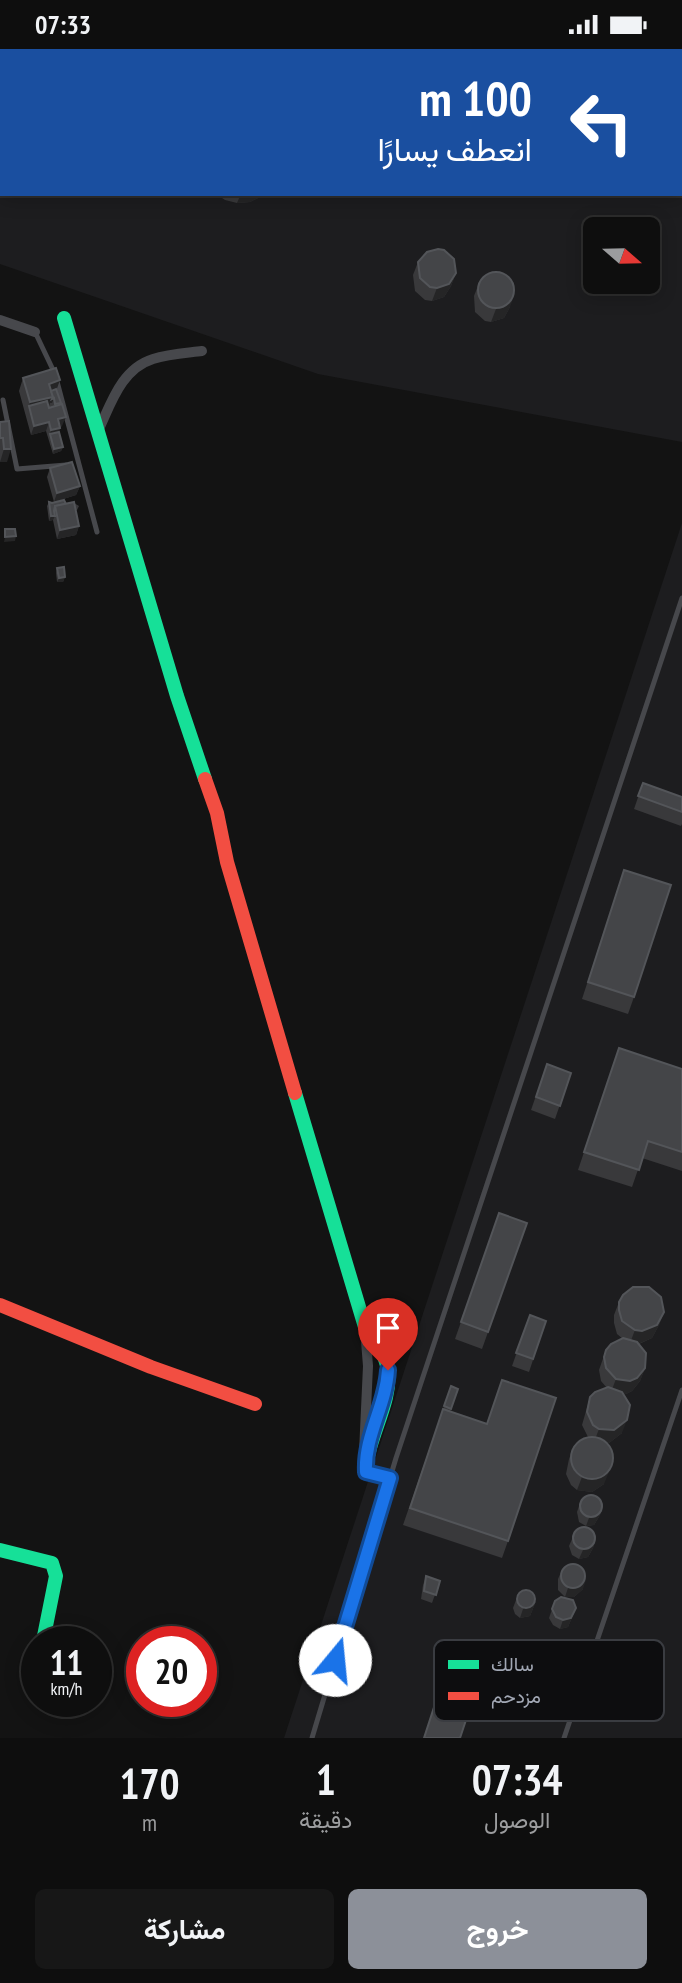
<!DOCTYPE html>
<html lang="ar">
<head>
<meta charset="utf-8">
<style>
	body { margin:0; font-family:"PT Sans Narrow",Vazirmatn,sans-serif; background:#171717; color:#f1f3f6; direction:rtl; height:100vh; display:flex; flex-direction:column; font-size:26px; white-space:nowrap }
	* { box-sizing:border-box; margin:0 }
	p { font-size:23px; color:#9b9c9e }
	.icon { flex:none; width:38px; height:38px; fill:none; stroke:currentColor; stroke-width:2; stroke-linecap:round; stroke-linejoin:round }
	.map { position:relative; height:1689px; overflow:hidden; direction:ltr }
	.side { display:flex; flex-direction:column; background:#0e0e0e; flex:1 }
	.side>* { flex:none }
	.guide { position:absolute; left:0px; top:0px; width:682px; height:147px; box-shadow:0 4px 18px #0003,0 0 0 2px #2e2e2e; direction:rtl; background:#1a4fa0; color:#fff; overflow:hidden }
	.needle { width:46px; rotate:110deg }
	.controls { position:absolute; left:583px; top:168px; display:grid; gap:14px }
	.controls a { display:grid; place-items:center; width:77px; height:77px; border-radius:10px; background:#0e0e0e; box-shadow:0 4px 18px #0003,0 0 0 2px #2e2e2e; font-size:35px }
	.speed { position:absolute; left:21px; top:1577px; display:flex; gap:14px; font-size:35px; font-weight:700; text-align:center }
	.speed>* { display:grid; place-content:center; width:91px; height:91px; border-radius:50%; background:#0e0e0e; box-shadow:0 4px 18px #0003,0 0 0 2px #2e2e2e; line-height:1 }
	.speed small { font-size:18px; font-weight:400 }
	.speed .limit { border:10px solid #d22; background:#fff; color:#111 }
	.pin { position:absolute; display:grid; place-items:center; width:60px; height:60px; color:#fff; margin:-72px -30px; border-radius:50% 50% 50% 0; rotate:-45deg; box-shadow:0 0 7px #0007 }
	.pin .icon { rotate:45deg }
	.me { position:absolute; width:77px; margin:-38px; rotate:17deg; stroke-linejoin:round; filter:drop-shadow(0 0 5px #0008) }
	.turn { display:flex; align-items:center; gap:24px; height:147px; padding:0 35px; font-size:32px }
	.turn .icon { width:91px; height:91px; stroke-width:2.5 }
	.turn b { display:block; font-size:49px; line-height:60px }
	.eta { display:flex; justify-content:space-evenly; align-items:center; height:119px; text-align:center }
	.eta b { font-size:42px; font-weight:700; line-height:49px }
	.cta { display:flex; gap:14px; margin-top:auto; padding:14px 35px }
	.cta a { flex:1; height:80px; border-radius:10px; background:#8c9099; color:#fff; font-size:28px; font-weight:700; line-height:80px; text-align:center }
	.cta a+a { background:#171717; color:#f1f3f6 }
	.status { display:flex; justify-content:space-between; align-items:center; height:49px; padding:0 35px; background:#0e0e0e; direction:ltr }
	.status svg { height:19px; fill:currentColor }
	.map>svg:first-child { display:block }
	.built { fill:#1d1d1f; fill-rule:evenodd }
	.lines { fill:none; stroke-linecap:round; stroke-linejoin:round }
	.lane { stroke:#47484c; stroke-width:5 }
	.street { stroke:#47484c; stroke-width:10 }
	.fast { stroke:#16e098; stroke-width:14 }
	.jam { stroke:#f24e42; stroke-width:14 }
	.wall { fill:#39393b }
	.shaded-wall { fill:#252526 }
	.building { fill:#444548; stroke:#535559; stroke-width:2 }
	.route-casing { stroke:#114b97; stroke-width:18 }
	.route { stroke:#1a73e8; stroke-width:12 }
	.key { fill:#0d0d0f; stroke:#3a3c41; stroke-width:2 }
	.key-label { font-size:19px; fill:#a2a8b5 }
</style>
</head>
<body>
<div class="status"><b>07:33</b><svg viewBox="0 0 49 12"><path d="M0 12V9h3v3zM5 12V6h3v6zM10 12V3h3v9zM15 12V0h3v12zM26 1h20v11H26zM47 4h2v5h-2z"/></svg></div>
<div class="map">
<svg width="682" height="1689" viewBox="0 0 682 1689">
	<rect width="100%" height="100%" fill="#131313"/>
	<g class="built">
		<path d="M 0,0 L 682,0 L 682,393 L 318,325 L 0,215 ZM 2,2 L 681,2 L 681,145 L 2,145 ZM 595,180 L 648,180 L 648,233 L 595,233 Z"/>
		<polygon points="682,474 682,1689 284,1689"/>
	</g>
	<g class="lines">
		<g class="lane">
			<polyline points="35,283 55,325 97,483"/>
			<polyline points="3,351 17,420 66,416"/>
			<polyline points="312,1689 396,1409 682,549"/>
			<polyline points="564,1689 682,1341"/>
		</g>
		<g class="street">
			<polyline points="0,271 35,283"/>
			<path d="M 98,382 C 111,355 121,320 153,310 C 168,305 186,304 202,302"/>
			<polyline points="364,1403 368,1317 365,1279"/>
			<polyline points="36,1630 37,1624"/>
		</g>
		<g class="fast">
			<polyline points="64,269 177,647 205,730"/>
			<path d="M 295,1044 L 365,1278 C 374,1291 386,1305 388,1322 C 392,1354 367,1389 366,1423 L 390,1429"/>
			<polyline points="0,1501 52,1514 56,1527 43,1592"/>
		</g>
		<g class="jam">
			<polyline points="205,730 217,764 227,813 295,1044"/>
			<polyline points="0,1256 151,1318 255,1355"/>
		</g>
	</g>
	<g class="wall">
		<polygon points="100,0 148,0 147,2 102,2"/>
		<polygon points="216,145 263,145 262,147 250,153 237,154 225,151"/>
		<polygon points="418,213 456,224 451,237 444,248 432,252 425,251 415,242 413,226"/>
		<polygon points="479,234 510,258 504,269 491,273 485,272 475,263 474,247"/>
		<polygon points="23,329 56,340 61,354 62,377 60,378 59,383 63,398 61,402 53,405 46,382 31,386 19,342"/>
		<polygon points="0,373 7,413 0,413"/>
		<polygon points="50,419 80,437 76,446 54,453 47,428"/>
		<polygon points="49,453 52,454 74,454 79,457 77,461 76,461 79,477 76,486 57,490 53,471 49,472 47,457"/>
		<polygon points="57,519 65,528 63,533 57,533 56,524"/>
		<polygon points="643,734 682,748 682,775 681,777 634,760"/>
		<polygon points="624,821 634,948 628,965 582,950"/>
		<polygon points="619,999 682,1020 682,1122 642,1109 632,1138 578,1121"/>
		<polygon points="547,1015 571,1024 555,1070 531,1061"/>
		<polygon points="499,1164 527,1174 482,1300 455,1290"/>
		<polygon points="619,1253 664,1263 659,1276 652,1289 639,1295 645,1319 640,1332 632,1342 626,1345 623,1344 622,1384 609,1394 607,1394 604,1435 592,1443 577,1441 571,1436 566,1425 569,1410 574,1397 588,1388 582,1376 590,1348 607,1339 601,1332 599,1321 606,1301 623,1290 617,1285 614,1274 614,1266"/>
		<polygon points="530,1266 546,1272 529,1323 512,1317"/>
		<polygon points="451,1337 458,1340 450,1363 508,1492 502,1509 403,1476"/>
		<polygon points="580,1454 603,1457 600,1466 594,1476 586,1477 579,1473 577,1463"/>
		<polygon points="576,1481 596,1490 593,1499 588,1508 579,1510 572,1506 569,1497"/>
		<polygon points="562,1521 583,1540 574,1548 565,1548 558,1541 558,1530"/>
		<polygon points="426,1527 440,1532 432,1554 421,1550 423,1536"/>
		<polygon points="519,1543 536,1552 530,1567 520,1569 515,1565 513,1559"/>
		<polygon points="555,1552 576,1559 568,1578 560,1580 553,1576 549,1569"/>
		<polygon points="525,1598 540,1607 554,1612 541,1649 511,1639"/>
		<polygon points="493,1600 496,1622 490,1625 485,1623 482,1618 486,1604"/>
	</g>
	<g class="shaded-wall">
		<polygon points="127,0 148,0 147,2 127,2"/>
		<polygon points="241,145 263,145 262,147 250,153 237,154"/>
		<polygon points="456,224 451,237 444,248 432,252 437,239"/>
		<polygon points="515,245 510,258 504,269 491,273 496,260"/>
		<polygon points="60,331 55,345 47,347 49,335"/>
		<polygon points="53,348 54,349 52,354 50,354 48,361 29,357 30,353"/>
		<polygon points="66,368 62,377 55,379 58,370"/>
		<polygon points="49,373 46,382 31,386 34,377"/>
		<polygon points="60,379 57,387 50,385 51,381"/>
		<polygon points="63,398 61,402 53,405 54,400"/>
		<polygon points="4,400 11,400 7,413 0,413"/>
		<polygon points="80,437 76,446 54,453 57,444"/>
		<polygon points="51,467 55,467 53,471 49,472"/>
		<polygon points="79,477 76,486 57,490 60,481"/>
		<polygon points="16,487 15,492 4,493 5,488"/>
		<polygon points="65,528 63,533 57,533 59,529"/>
		<polygon points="664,1263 659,1276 652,1289 638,1295 630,1294 635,1281"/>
		<polygon points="645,1319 640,1332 632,1342 626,1345 611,1343 616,1330"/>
		<polygon points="627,1371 622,1384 609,1394 594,1393 599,1380"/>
		<polygon points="614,1411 604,1435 592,1443 577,1441 582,1428"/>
		<polygon points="603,1457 600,1466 594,1476 586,1477 589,1469"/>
		<polygon points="596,1490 593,1499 588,1508 579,1510 583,1501"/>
		<polygon points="586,1531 583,1540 574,1548 565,1548 568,1539"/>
		<polygon points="536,1552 530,1567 520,1569 523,1560"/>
		<polygon points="576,1559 568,1578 560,1580 563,1571"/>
		<polygon points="501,1608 496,1622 490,1625 494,1616"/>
	</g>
	<g class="building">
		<rect x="239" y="0" width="74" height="2"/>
		<polygon points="438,200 444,201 454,210 456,224 449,235 437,239 430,238 420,229 418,213 427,203"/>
		<circle cx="496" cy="241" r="18"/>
		<polygon points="56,319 60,331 49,335 53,348 30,353 23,329"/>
		<polygon points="56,340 61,354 55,355 54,349 52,350 53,348 51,342"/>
		<polygon points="47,352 49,359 62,355 66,368 58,370 60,379 51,381 49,373 34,377 29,357"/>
		<polygon points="9,372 11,400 4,400 3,389 0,389 0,373"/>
		<polygon points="59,383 63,398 54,400 50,385"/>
		<polygon points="72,413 80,437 57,444 50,419"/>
		<polygon points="64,451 66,455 55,457 54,462 55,467 51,467 49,453 52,454"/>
		<polygon points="74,453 79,477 60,481 55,457"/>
		<polygon points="5,480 15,480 16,487 5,488"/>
		<polygon points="64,518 65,528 59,529 57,519"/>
		<polygon points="643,734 682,748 682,763 638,747"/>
		<polygon points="624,821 671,836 634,948 588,933"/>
		<polygon points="619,999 682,1020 682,1103 648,1092 639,1121 584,1103"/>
		<polygon points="547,1015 571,1024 560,1057 536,1048"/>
		<polygon points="499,1164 527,1174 488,1283 461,1273"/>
		<polygon points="633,1238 649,1238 661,1248 664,1263 657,1276 642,1282 635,1281 622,1272 619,1261 619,1253 623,1246"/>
		<polygon points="530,1266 546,1272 533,1310 516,1304"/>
		<polygon points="623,1289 637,1293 646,1304 645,1319 637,1329 630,1332 616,1330 606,1319 604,1308 606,1301 611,1295"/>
		<polygon points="502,1331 556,1349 508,1492 410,1459 443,1360 487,1375"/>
		<polygon points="451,1337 458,1340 451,1360 444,1357"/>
		<polygon points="608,1338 622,1343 630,1356 627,1371 614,1381 599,1380 593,1376 587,1363 590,1348 595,1343"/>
		<circle cx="592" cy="1409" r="21"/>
		<circle cx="591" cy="1457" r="11"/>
		<circle cx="584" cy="1489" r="11"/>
		<circle cx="573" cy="1527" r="12"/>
		<polygon points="426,1527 440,1532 436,1546 424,1542"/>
		<circle cx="526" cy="1550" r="9"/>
		<polygon points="561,1548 573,1551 576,1559 571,1569 563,1571 556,1568 552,1560 555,1552"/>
		<polygon points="437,1649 470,1659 460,1689 424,1689"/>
	</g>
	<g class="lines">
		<defs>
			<path id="route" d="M 335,1611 L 390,1429 L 366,1423 C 364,1387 386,1357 388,1321"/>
		</defs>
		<use href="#route" class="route-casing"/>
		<use href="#route" class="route"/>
	</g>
	<rect x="434" y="1591" width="230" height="81" rx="10" class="key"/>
	<rect x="448" y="1611" width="31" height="9" fill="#16e098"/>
	<rect x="448" y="1643" width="31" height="8" fill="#f24e42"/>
	<g class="key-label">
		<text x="491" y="1622">سالك</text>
		<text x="491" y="1654">مزدحم</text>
	</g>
</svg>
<div class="controls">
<a><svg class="needle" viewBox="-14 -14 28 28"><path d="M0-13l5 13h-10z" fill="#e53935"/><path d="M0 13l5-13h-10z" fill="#9b9c9e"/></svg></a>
</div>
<div class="speed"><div>11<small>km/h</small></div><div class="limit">20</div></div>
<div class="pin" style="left:388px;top:1321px;background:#d93025"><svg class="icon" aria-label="arrive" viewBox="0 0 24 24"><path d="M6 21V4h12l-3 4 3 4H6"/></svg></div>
<svg class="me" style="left:335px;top:1611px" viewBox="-20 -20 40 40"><circle r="19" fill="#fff"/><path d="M0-13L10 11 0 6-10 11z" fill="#1a73e8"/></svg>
<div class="guide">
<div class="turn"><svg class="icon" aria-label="left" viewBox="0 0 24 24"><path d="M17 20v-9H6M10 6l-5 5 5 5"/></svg><div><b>100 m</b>انعطف يسارًا</div></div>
</div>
</div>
<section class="side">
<div class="eta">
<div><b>07:34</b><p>الوصول</p></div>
<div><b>1</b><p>دقيقة</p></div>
<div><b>170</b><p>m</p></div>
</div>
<div class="cta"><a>خروج</a><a>مشاركة</a></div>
</section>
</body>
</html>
